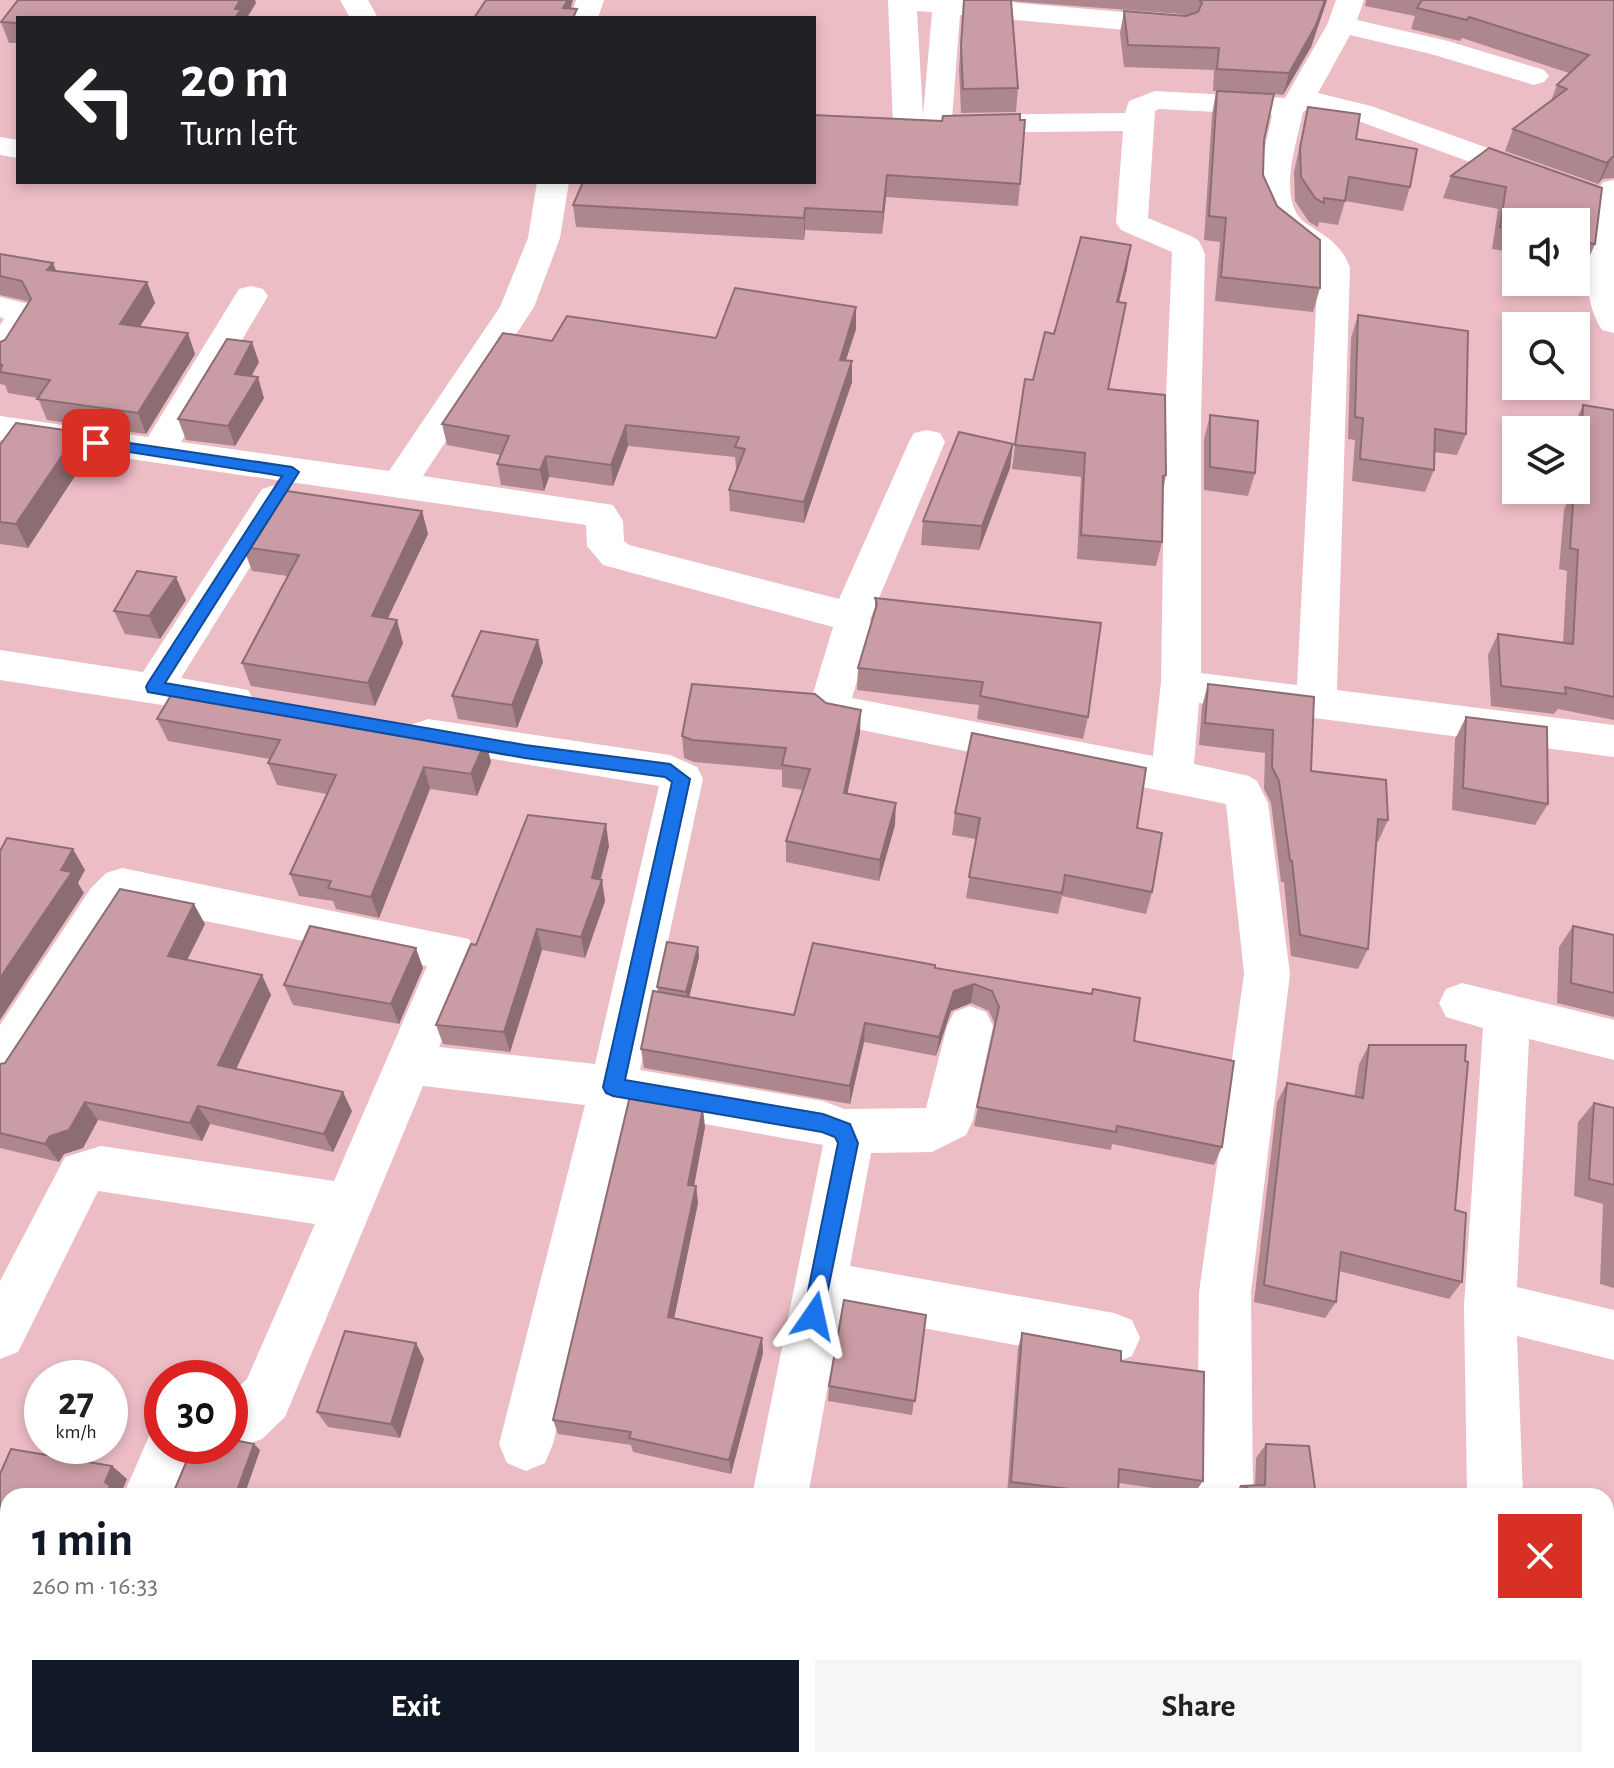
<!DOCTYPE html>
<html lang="en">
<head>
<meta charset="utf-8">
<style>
	body { margin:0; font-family:"Alegreya Sans",sans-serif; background:#f6f6f6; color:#202124; height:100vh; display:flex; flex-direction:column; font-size:30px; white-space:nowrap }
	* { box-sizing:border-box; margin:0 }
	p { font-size:26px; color:#757577 }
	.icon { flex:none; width:44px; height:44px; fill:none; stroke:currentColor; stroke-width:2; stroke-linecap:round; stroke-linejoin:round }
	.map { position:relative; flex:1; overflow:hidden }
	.sheet { position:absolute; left:0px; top:1488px; width:1614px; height:280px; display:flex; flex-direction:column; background:#fff; border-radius:24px 24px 0 0; box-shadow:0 4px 12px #0003 }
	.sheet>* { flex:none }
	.hud { position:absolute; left:16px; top:16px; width:800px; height:168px; border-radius:0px; box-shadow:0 4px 12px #0003; background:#202124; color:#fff; overflow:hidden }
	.buttons { position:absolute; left:1502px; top:208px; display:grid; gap:16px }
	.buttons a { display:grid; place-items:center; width:88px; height:88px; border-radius:0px; background:#fff; box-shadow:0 4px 12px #0003; font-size:40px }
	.speed { position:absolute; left:24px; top:1360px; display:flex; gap:16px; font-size:40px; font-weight:700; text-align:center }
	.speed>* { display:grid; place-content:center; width:104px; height:104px; border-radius:50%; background:#fff; box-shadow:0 4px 12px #0003; line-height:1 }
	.speed small { font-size:20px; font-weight:400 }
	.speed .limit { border:12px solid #d22; background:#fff; color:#111 }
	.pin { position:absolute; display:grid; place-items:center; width:68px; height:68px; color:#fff; margin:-34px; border-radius:16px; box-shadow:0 4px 12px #0006 }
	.me { position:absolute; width:88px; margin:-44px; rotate:11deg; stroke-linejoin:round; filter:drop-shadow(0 0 6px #0008) }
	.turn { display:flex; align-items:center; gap:28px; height:168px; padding:0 32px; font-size:36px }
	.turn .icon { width:104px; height:104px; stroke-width:2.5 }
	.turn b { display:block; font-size:56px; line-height:68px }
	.round { display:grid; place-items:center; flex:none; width:84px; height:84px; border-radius:0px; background:#f6f6f6 }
	.summary { display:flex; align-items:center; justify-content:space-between; height:136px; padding:0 32px }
	h1 { font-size:48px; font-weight:700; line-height:60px; color:#111827 }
	.cta { display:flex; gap:16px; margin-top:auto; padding:16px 32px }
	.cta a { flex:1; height:92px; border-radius:0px; background:#111827; color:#fff; font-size:32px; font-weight:700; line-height:92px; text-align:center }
	.cta a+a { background:#f6f6f6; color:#202124 }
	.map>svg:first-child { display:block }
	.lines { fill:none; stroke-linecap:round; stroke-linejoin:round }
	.street { fill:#fff; fill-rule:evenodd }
	.wall { fill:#ae868e }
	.shaded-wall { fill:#8d6d74 }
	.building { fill:#ca9ca5; stroke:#8d6d74; stroke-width:2 }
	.route { fill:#1a73e8; stroke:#114b97; stroke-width:2 }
</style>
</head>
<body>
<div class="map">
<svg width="1614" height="1768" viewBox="0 0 1614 1768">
	<rect width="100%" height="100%" fill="#edbdc6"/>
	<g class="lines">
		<g class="street">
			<polygon points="340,0 368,0 378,18 350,18"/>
			<polygon points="576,0 604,0 598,18 570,18"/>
			<path d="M 888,0 L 985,0 L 1181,17 L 1191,20 L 1195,26 L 1191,32 L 1181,35 L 960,15 L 952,119 L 964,115 L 1125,113 L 1129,101 L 1155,91 L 1285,98 L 1327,25 L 1336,0 L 1364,0 L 1357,20 L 1448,41 L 1544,70 L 1549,76 L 1544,82 L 1534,85 L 1431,54 L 1350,35 L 1318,93 L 1371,106 L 1599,188 L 1603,182 L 1614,180 L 1614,333 L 1602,330 C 1578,293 1591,249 1596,208 L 1350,118 L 1309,108 L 1303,112 C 1297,143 1275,203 1307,224 C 1327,237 1342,245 1350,268 L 1337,690 L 1614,725 L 1614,757 L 1199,703 L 1194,764 L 1249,776 L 1257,781 L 1268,803 L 1290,974 L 1251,1292 L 1253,1496 L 1197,1496 L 1199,1292 L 1244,974 L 1226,804 L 827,723 L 819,719 L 811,700 L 833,627 L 603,565 L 587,546 L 586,525 L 0,440 L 0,416 L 148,437 L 239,289 L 251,286 L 263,289 L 268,296 L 181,442 L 389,471 L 500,307 L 528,238 L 537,182 L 569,182 L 560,238 L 534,307 L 423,476 L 613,505 L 623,521 L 624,541 L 629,545 L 839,599 L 909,442 L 914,433 L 927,430 L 940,433 L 945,442 L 870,619 L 873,626 L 852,698 L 1153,756 L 1161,682 L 1165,421 L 1172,252 L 1121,230 L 1116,223 L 1123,131 L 964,133 L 950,126 L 937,133 L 926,130 L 923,125 L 919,131 L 908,134 L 897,131 L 893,125 ZM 917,11 L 932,12 L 923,116 ZM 1159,109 L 1272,115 C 1264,156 1243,211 1286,239 C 1299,248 1312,252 1318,268 L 1297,685 L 1201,673 L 1201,421 L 1205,254 L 1199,241 L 1193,237 L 1148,218 L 1155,111 Z"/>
			<polygon points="0,137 18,140 18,158 0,155"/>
			<polygon points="0,297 29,304 38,319 12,360 0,363 0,325 4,319 0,317"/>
			<polygon points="275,485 288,489 293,498 181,678 248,690 254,701 248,712 234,716 0,680 0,650 143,672 262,489"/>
			<polygon points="428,719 670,755 697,767 703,779 640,1070 823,1101 844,1109 926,1108 947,1026 954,1012 970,1006 986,1012 993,1026 973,1120 966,1135 932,1152 871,1153 850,1266 1114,1313 1132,1320 1140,1338 1132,1356 1114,1363 841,1313 808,1496 752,1496 823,1145 631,1111 553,1444 545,1463 526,1471 507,1463 499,1444 585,1105 423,1086 285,1417 262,1439 230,1450 221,1446 230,1446 230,1395 247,1379 315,1224 98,1191 18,1352 0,1359 0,1281 65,1157 101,1146 334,1181 427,966 131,906 17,1080 0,1086 0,1025 91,888 106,873 122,868 469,939 477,957 439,1047 595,1064 659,786 413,746 407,735 413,724"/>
			<polygon points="1462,983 1614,1020 1614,1060 1529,1039 1517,1287 1614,1310 1614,1360 1517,1336 1523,1496 1467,1496 1464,1305 1483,1028 1446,1017 1439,1003 1446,989"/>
			<polygon points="162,1423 162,1446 199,1446 179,1496 123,1496 153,1427"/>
			<polygon points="0,1603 8,1606 8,1664 0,1661"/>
			<polygon points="235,1760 295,1760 293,1768 233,1768"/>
			<polygon points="400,1760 484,1760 487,1768 403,1768"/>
			<polygon points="707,1760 767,1760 766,1768 706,1768"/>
			<rect x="1200" y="1760" width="60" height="8"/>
		</g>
	</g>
	<g class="wall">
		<polygon points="18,0 255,0 256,3 18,18 18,43 9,43 1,22"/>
		<polygon points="964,0 1327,0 1311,47 1283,95 1274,94 1264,140 1263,175 1277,206 1320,288 1313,312 1215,301 1220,242 1204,240 1212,115 1216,91 1213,91 1214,70 1124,67 1120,33 1124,11 1187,16 1181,14 1011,1 1018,88 1016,112 961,113 959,69"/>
		<polygon points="1366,0 1614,0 1614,178 1602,179 1598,184 1505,151 1513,129 1551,101 1557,85 1569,73 1462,38 1460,41 1411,29 1415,16 1365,6"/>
		<polygon points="1308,107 1356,139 1410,187 1403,211 1345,201 1338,225 1319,222 1318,227 1309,222 1295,201 1294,172"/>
		<polygon points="814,115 1020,184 1018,206 886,197 882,234 805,230 804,240 576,227 573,205"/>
		<polygon points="1489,148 1602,188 1595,244 1586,265 1576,264 1576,222 1516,222 1516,253 1492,249 1498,209 1443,198 1451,176"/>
		<polygon points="0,254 56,271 147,282 155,303 140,327 195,354 146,434 47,420 38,398 8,393 5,385 0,384 0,342 5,340 30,302 0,295"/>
		<polygon points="1127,269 1119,302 1121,327 1109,389 1166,475 1163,491 1162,542 1156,566 1077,559 1081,477 1012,469 1015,445 1054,334"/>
		<polygon points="856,307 856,329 846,360 852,361 852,382 804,523 730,511 729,490 737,468 736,468 735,457 628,446 613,486 549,477 544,491 501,485 497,464 501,455 447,445 442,424 552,341 716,338"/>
		<polygon points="1358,315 1466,434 1457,455 1434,452 1434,470 1425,492 1352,481 1355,440 1348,439 1351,338"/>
		<polygon points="259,362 251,376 264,398 235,446 186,440 178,419"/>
		<polygon points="1583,405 1614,410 1614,720 1558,709 1554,714 1491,706 1488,655 1498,634 1563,643 1567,571 1559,569 1564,510 1569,499 1570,490 1576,490 1576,430 1573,430 1573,427"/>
		<polygon points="1210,415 1255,473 1248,496 1204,490 1204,439"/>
		<polygon points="1013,444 1010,468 979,550 921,545 923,521"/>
		<polygon points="0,445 88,456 28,548 0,544"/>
		<polygon points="422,511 428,534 388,618 403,643 375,706 251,686 242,663 288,576 252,571 243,547"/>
		<polygon points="875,598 1088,717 1083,739 977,719 979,705 857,690 858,668 875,612"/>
		<polygon points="186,600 160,639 125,634 114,611"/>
		<polygon points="543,662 517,728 458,719 452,696"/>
		<polygon points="1208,684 1314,697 1311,771 1388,820 1378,842 1376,841 1368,949 1358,969 1291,956 1284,882 1281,882 1271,803 1264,789 1265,753 1199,745 1202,706"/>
		<polygon points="1466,717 1548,804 1535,825 1452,810 1455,739"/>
		<polygon points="157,719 491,762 477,796 430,789 379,918 336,909 333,901 299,896 290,874 327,794 277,785 268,763 270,759 168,741"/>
		<polygon points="860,733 847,793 895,825 879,881 786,862 786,841 803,790 782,787 782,770 694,762 684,758 682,736"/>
		<polygon points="955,813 1137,828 1152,892 1146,914 1062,896 1058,914 966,898 976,839 952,835"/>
		<polygon points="609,846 601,879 605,901 585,958 542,950 510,1052 443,1044 436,1025 476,945"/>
		<polygon points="205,924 187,960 271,995 236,1069 352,1111 333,1152 210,1124 202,1141 98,1120 83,1148 64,1154 59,1162 0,1148 0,1064 5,1063"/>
		<polygon points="1573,926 1614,935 1614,1017 1557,1003 1559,947"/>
		<polygon points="698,947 699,957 689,997 794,1015 935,968 1134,1041 1222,1147 1214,1165 1112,1144 1111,1150 974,1126 995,1025 989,1011 971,1003 951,1011 936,1056 864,1042 850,1104 644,1068 641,1049 658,991 657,987"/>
		<polygon points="423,968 399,1024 293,1005 284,985"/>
		<polygon points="1369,1045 1455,1210 1462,1282 1449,1299 1339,1271 1336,1302 1325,1318 1254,1302 1277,1102 1287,1083 1354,1097 1359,1064"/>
		<polygon points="1594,1103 1614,1108 1614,1288 1600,1284 1603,1204 1574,1196 1578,1122"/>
		<polygon points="705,1127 694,1185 696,1186 698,1203 674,1319 762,1338 763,1353 731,1474 633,1452 631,1445 558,1434 553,1420"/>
		<polygon points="926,1315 912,1415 828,1401 829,1386"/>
		<polygon points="1022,1333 1121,1361 1203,1481 1194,1494 1119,1483 1118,1496 1018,1496 1007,1495 1018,1348"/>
		<polygon points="424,1359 400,1438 328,1427 317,1412"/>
		<polygon points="1266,1444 1316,1496 1233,1496 1240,1486 1255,1486 1256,1458"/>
		<polygon points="230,1446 260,1450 244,1496 180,1496 174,1491"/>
		<polygon points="112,1466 127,1479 120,1495 122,1496 8,1496 8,1579 0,1578 0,1474"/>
		<polygon points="642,1760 691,1760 690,1768 679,1768"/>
		<polygon points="1301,1760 1492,1760 1495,1764 1541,1764 1540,1760 1606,1760 1614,1768 1302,1768"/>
	</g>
	<g class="shaded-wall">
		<polygon points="240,0 255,0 256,3 247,18 235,18 235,9"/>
		<polygon points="565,0 573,0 570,10 563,8"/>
		<polygon points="1325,0 1327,0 1311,47 1283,95 1289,73"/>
		<polygon points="1612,157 1602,179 1598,184 1607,163"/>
		<polygon points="887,175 886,197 882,234 883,212"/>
		<polygon points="805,208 805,230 804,240 804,218"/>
		<polygon points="1131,245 1127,269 1113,326 1117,302"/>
		<polygon points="53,263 62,285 47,270"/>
		<polygon points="147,282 155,303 128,345 120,324"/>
		<polygon points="856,307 856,329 839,381 840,360"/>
		<polygon points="188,333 195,354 146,434 138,413"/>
		<polygon points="252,342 259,362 242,394 235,374"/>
		<polygon points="852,361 852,382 804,523 804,502"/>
		<polygon points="258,377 264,398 235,446 228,426"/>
		<polygon points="626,425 628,446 613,486 611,465"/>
		<polygon points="78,432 88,456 28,548 16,524"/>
		<polygon points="1013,444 1010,468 979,550 982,526"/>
		<polygon points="546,456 549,477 544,491 540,470"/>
		<polygon points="422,511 428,534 378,639 372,616"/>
		<polygon points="176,577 186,600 160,639 149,616"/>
		<polygon points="397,620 403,643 375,706 368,683"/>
		<polygon points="538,640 543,662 517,728 512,705"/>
		<polygon points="861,710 860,733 843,815 844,793"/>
		<polygon points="486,740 491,762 477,796 471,774"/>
		<polygon points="424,767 430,789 379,918 371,897"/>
		<polygon points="896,803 895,825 879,881 880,860"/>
		<polygon points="606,824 609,846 597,892 602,880 605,901 585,958 581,937 592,878"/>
		<polygon points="73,849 85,870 78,883 84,893 0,1020 0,978"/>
		<polygon points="194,904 205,924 179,976 168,956"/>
		<polygon points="537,929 542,950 510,1052 504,1032"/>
		<polygon points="698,947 699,957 688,1002 686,992"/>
		<polygon points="416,948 423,968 399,1024 391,1004"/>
		<polygon points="262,975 271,995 229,1084 218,1065"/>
		<polygon points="974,984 971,1003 951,1011 936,1056 939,1037 954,991"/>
		<polygon points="865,1023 864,1042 850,1104 850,1086"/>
		<polygon points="343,1092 352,1111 333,1152 324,1134"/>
		<polygon points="85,1102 98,1120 83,1148 64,1154 59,1162 45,1144 50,1136"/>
		<polygon points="198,1106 210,1124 202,1141 190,1123"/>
		<polygon points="703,1108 705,1127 691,1202 688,1185"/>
		<polygon points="696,1186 698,1203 671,1333 668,1317"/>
		<polygon points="762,1338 763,1353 731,1474 729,1460"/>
		<polygon points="416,1343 424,1359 400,1438 391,1424"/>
		<polygon points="254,1444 260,1450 244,1496 235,1496"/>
		<polygon points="112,1466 127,1479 120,1495 105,1482"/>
		<polygon points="110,1486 121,1496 106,1496"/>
		<polygon points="687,1760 691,1760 690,1768 688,1768 686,1763"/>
	</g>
	<g class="building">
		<polygon points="18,0 240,0 235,9 241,9 235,18 18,18 18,23 1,22"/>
		<polygon points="486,0 568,0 563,8 577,9 573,18 474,18"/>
		<polygon points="964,0 1011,0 1018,88 963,89 961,45"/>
		<polygon points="1199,0 1325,0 1316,25 1289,73 1217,69 1219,48 1128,45 1124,11 1186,16 1198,12 1202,3"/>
		<polygon points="1422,0 1614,0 1614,157 1612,157 1607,163 1513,129 1567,89 1557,85 1589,55 1469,17 1467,20 1417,8"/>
		<polygon points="1217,91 1274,94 1264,140 1263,175 1277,206 1320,240 1320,288 1221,277 1226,218 1209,216"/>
		<polygon points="1308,107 1360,114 1356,139 1417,149 1410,187 1349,177 1345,201 1324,198 1324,203 1315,198 1301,177 1300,148"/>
		<polygon points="1020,114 1020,120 1025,120 1020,184 887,175 883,212 805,208 804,218 573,205 583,182 814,182 814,115 942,121 943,116"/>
		<polygon points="1489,148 1602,188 1595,244 1576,240 1576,222 1516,222 1516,230 1500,227 1506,187 1451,176"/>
		<polygon points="1081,237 1131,245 1117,302 1126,303 1108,389 1165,395 1166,475 1163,476 1162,542 1081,535 1085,453 1015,445 1025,379 1033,380 1045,332 1054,334"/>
		<polygon points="0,254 53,263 47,270 147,282 120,324 188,333 138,413 37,399 50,380 0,372 2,365 0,365 0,342 5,340 31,299 22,281 0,276"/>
		<polygon points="735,288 856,307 840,360 852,361 804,502 729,490 745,449 735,447 739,437 626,425 611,465 546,456 540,470 497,464 509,436 442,424 503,333 552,341 567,316 716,338"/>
		<polygon points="1358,315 1468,331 1466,434 1435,429 1434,470 1360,459 1363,418 1355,417"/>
		<polygon points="227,339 252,342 235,374 258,377 228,426 178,419"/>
		<polygon points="1583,405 1614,410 1614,697 1565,687 1566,694 1501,686 1498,634 1573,644 1578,550 1570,548 1574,490 1579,490"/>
		<polygon points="1210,415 1258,421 1255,473 1210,467"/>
		<polygon points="16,423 78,432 16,524 0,522 0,445"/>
		<polygon points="959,432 1013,444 982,526 923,521"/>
		<polygon points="280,490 422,511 372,616 397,620 368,683 242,663 299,555 243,547"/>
		<polygon points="137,571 176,577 149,616 114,611"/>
		<polygon points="875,598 1101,623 1088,717 980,696 983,682 858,668 877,604"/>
		<polygon points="481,631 538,640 512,705 452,696"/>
		<polygon points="692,684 815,694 826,703 861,710 844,793 896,803 880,860 786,841 810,769 782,765 786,748 692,740 682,736"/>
		<polygon points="1208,684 1314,697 1311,771 1386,780 1388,820 1378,819 1368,949 1300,935 1292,861 1290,860 1279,781 1272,767 1273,730 1205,723"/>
		<polygon points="174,690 486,740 471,774 424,767 371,897 328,888 331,881 290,874 336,775 268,763 280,740 157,719"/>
		<polygon points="1466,717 1547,727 1548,804 1463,788"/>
		<polygon points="972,733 1146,768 1137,828 1162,833 1152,892 1065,875 1062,893 969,877 980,818 955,813"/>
		<polygon points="528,815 606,824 592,878 602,880 581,937 537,929 504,1032 436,1025 471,944 476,945"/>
		<polygon points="7,838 73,849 61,870 72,872 0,978 0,851"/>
		<polygon points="120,889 194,904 168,956 262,975 218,1065 343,1092 324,1134 198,1106 190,1123 85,1102 69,1130 50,1136 45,1144 0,1133 0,1064 5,1063"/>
		<polygon points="310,926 416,948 391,1004 284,985"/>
		<polygon points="1573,926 1614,935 1614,993 1571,983"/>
		<polygon points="667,942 698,947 686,992 657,987"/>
		<polygon points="813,943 935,965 935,968 1092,994 1093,989 1140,998 1134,1041 1234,1061 1222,1147 1117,1126 1116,1132 977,1107 999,1007 992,991 974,984 954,991 939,1037 865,1023 850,1086 641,1049 653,991 794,1015"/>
		<polygon points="1369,1045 1466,1045 1465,1061 1468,1062 1455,1210 1466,1213 1462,1282 1341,1252 1336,1302 1264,1285 1287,1083 1363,1098"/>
		<polygon points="630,1096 703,1108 688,1185 696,1186 668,1317 762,1338 729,1460 629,1438 631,1432 553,1420"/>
		<polygon points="1594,1103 1614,1108 1614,1185 1589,1179"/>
		<polygon points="844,1300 926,1315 915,1401 829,1386"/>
		<polygon points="345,1331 416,1343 391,1424 317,1412"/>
		<polygon points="1022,1333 1121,1351 1121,1361 1204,1372 1203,1481 1119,1469 1118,1495 1011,1482"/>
		<polygon points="239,1441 254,1444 235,1496 202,1496 174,1491 193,1446 230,1446 230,1444"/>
		<polygon points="1266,1444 1309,1446 1316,1496 1248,1496 1247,1487 1240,1486 1265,1485"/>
		<polygon points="11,1449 112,1466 105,1482 110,1486 106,1496 8,1496 8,1571 0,1570 0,1474"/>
		<polygon points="1606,1690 1614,1691 1614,1768 1314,1768 1314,1760 1492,1760 1495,1764 1556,1764 1559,1760 1606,1760"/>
		<polygon points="768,1760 833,1760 832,1768 767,1768"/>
		<polygon points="1076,1767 1200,1768 1076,1768"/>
	</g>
	<polygon class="route" points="96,438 292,467 299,472 165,683 525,745 670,764 690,779 625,1080 823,1114 850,1124 858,1143 821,1324 814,1327 806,1324 803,1316 838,1143 835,1137 822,1132 613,1096 606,1093 603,1087 672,782 665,777 525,758 148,692 146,687 148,683 282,476 91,446 91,439"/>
</svg>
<div class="buttons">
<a><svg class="icon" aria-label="sound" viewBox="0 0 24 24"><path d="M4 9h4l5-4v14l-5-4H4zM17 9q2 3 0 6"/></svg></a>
<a><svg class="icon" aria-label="search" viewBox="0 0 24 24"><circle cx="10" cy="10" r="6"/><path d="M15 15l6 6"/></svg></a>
<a><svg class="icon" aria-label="layers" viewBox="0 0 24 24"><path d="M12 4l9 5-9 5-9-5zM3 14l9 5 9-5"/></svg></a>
</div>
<div class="speed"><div>27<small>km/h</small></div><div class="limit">30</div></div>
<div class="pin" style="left:96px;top:443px;background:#d93025"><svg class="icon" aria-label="arrive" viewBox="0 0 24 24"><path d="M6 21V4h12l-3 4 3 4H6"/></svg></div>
<svg class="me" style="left:814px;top:1316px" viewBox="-20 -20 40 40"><path d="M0-17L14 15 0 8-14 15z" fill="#1a73e8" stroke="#fff" stroke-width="4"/></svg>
<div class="hud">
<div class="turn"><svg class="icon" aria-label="left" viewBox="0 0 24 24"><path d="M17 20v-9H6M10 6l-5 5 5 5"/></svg><div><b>20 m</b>Turn left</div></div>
</div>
<section class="sheet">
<div class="summary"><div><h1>1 min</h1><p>260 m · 16:33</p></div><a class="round" style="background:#d93025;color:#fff"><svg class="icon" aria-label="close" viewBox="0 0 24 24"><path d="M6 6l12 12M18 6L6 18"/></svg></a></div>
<div class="cta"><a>Exit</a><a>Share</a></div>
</section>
</div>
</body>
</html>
